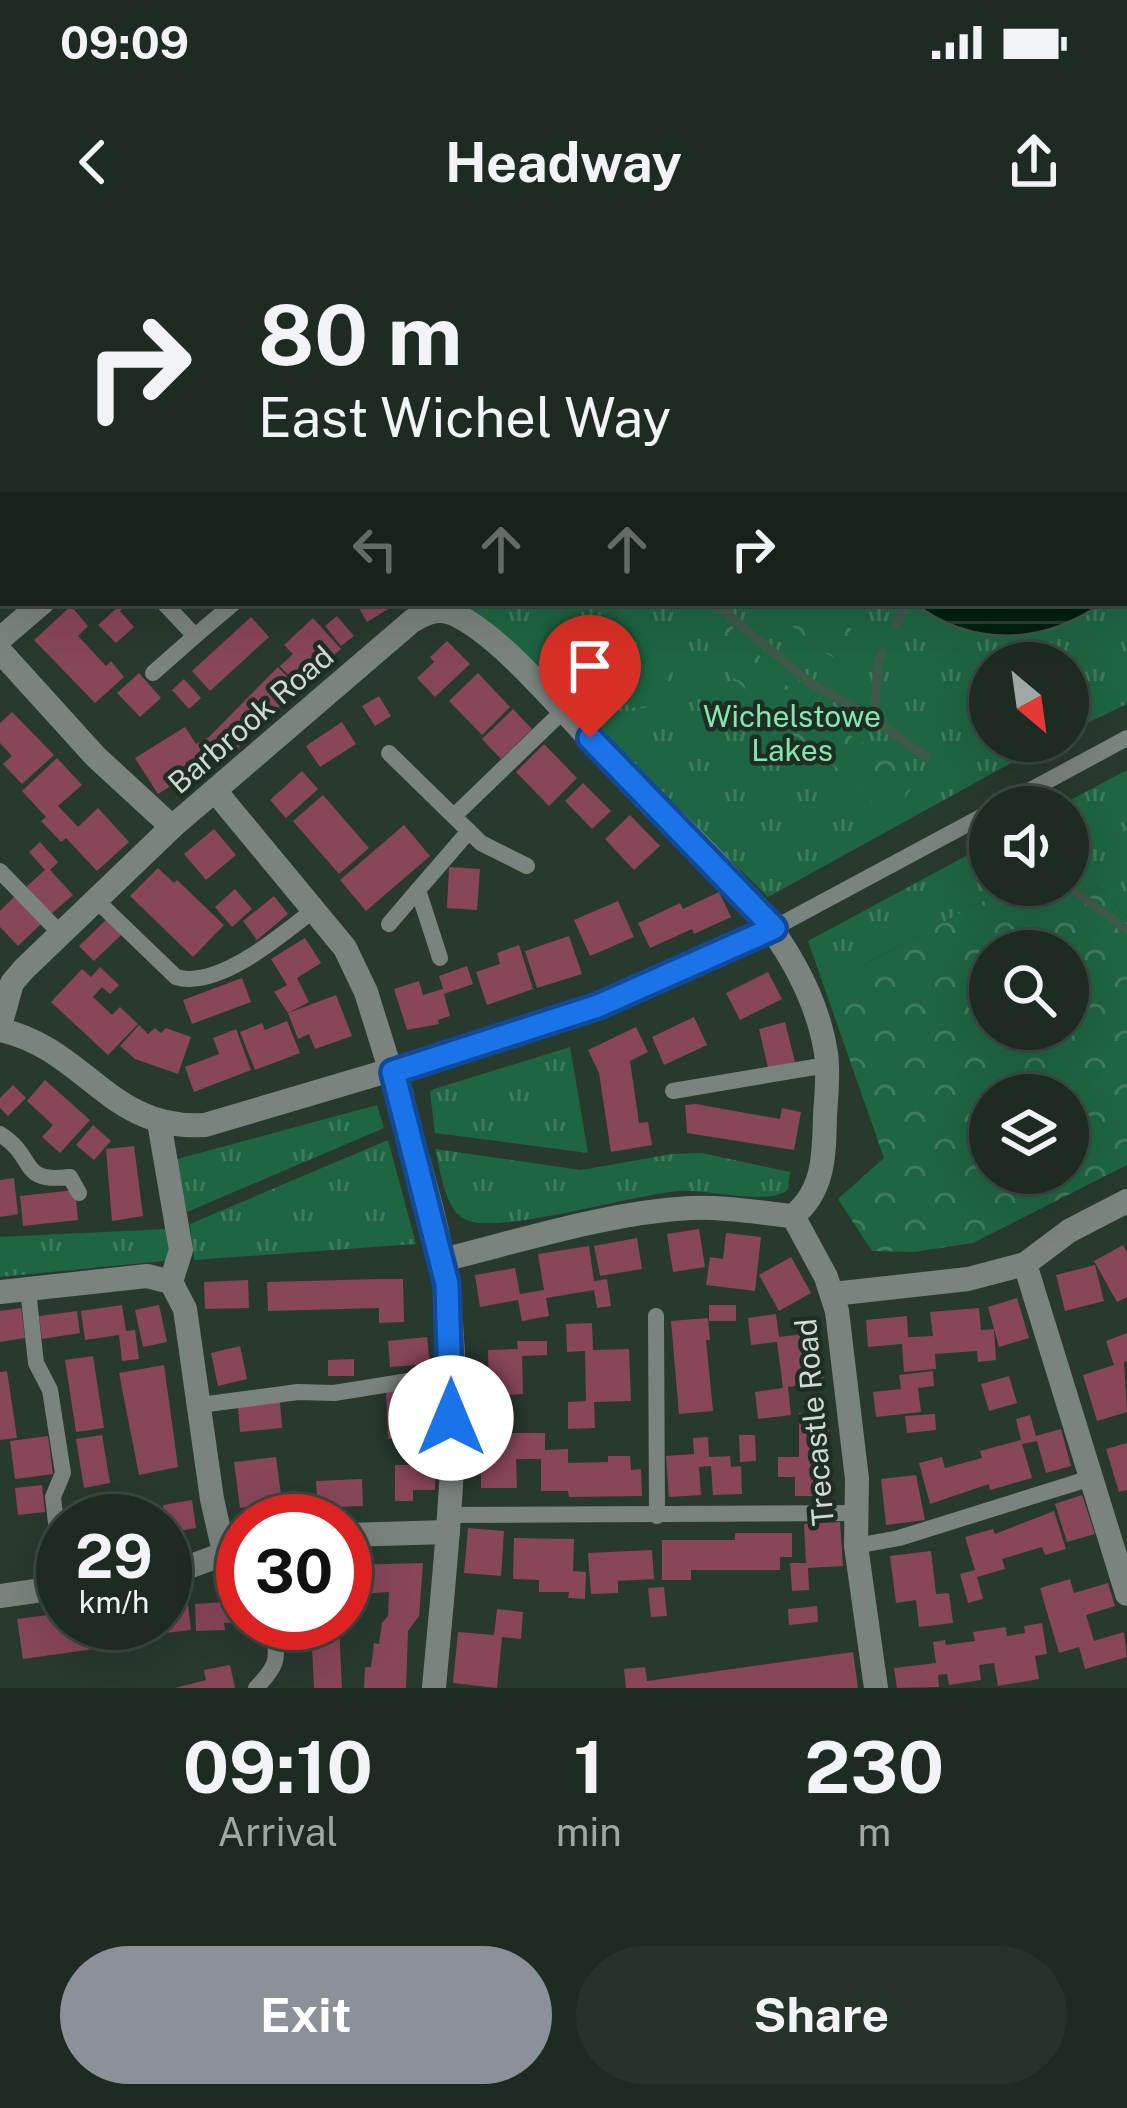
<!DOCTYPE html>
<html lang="en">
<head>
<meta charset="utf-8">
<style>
	body { margin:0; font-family:"Public Sans",sans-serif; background:#26332a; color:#f1f3f6; height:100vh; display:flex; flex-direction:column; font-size:45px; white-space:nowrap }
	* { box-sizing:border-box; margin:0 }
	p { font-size:39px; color:#a1a7a5 }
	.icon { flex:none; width:66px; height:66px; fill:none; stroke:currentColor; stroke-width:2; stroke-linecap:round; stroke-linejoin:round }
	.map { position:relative; height:1448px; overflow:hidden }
	.panel { display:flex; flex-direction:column; background:#1e2b22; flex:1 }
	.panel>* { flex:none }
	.guide { position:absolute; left:0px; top:0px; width:1128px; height:366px; box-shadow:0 12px 48px #0002,0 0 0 3px #3c4740; background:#1e2b22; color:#f1f3f6; overflow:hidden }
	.needle { width:78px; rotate:151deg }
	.tools { position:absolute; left:969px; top:402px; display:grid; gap:24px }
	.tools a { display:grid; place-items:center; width:120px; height:120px; border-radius:50%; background:#1e2b22; box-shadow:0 12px 48px #0002,0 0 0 3px #3c4740; font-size:60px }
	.speed { position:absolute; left:36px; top:1254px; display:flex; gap:24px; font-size:60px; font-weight:700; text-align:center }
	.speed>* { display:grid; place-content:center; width:156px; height:156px; border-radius:50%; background:#1e2b22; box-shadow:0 12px 48px #0002,0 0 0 3px #3c4740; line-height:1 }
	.speed small { font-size:30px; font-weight:400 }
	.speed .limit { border:18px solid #d22; background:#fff; color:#111 }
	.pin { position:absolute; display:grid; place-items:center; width:102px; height:102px; color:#fff; margin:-123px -51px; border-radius:50% 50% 50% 0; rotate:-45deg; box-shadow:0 0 12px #0007 }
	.pin .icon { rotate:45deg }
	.me { position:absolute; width:132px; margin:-66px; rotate:0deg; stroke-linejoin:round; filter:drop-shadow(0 0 9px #0008) }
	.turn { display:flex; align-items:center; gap:42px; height:252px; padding:0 60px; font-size:54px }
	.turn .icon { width:156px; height:156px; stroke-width:2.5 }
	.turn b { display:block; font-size:84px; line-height:102px }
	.lanes { display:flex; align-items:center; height:114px; padding:0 60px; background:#0003; justify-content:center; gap:60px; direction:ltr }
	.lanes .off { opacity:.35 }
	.eta { display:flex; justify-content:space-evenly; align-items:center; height:204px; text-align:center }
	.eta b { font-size:72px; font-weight:700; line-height:84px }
	.primary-button { display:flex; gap:24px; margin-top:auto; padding:24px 60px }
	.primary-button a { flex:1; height:138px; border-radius:72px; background:#8c9099; color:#fff; font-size:48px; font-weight:700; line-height:138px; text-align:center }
	.primary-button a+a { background:#26332a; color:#f1f3f6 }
	.status { display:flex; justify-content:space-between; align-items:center; height:84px; padding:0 60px; background:#1e2b22; direction:ltr }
	.status svg { height:33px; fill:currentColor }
	header { display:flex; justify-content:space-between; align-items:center; height:156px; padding:0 60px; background:#1e2b22; font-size:54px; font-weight:700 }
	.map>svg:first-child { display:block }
	.grass { fill:url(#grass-tufts) }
	.forest { fill:url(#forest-crowns); fill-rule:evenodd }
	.water { fill:url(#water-rules); stroke:#3e584a; stroke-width:3 }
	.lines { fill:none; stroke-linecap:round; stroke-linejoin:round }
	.stream { stroke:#3e584a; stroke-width:9 }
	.building { fill:#884659 }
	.service { stroke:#7b837e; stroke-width:16 }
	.pedestrian { stroke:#7b837e; stroke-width:24 }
	.minor { stroke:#7b837e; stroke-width:24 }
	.route-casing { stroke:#114b97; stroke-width:30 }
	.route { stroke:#1a73e8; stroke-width:21 }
	.labels { text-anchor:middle; stroke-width:9; stroke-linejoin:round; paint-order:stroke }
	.park-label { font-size:30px; fill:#85e7af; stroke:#1e2e24 }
	.street-label { font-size:30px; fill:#d0dad3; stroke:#1e2e24 }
</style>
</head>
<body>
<div class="status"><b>09:09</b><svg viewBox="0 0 49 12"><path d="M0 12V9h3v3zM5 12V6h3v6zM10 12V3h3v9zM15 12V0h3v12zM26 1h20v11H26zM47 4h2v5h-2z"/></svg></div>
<header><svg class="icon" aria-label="back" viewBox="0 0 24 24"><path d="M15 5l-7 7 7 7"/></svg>Headway<svg class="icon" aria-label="share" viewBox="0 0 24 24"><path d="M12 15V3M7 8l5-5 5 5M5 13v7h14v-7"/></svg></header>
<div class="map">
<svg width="1127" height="1448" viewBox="0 0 1127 1448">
	<defs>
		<pattern id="grass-tufts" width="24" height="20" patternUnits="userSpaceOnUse" patternTransform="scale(3)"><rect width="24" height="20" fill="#1e6542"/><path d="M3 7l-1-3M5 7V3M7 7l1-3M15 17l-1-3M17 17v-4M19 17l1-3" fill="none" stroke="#3e7a5c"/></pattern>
		<pattern id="forest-crowns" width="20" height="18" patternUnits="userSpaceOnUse" patternTransform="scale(3)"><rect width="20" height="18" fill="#1e6542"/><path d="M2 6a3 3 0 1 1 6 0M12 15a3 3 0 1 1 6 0" fill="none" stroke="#3e7a5c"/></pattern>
		<pattern id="water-rules" width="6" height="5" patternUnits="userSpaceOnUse" patternTransform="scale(3)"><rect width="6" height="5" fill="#00210f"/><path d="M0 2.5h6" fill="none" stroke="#244131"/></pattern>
	</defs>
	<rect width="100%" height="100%" fill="#28392e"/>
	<g class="grass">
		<polygon points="149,0 1127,0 1127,464 1068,492 1068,423 990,423 990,501 1051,501 768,657 519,412 461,363 1125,363 1125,3 141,3"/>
		<polygon points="1127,530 1127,677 1095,644 1089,605 1068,616 1068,567 1057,567"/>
		<polygon points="990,603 990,645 1013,645 867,723 828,758 808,701"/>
		<polygon points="570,807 588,913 435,893 430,852 434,849"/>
		<polygon points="377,865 384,888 187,972 177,919"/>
		<polygon points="388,900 416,1004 194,1020 190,984"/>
		<path d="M 435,909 L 581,930 L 672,914 L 702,913 L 790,932 L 788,950 C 767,966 708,949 679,951 C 631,955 505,993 469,981 C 444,973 441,931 435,909 Z"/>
		<polygon points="166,989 172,1017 164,1021 0,1037 0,997"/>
	</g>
	<g class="forest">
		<path d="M 757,363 L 811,363 L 859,394 L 864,417 L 851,428 C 816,410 792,381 757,363 Z"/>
		<polygon points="717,377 732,386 812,472 897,524 912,547 901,564 882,571 846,534 790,493 735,439 709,409 704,381"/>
		<path d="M 622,413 L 674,429 L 652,456 L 658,462 C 639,475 626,465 608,454 L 606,433 L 614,417 Z"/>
		<path d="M 1090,604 L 1095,644 L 1127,677 L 1127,925 L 973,1003 L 914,1012 L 872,1011 L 838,959 L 884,918 L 828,758 L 867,723 L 1013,645 L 1068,645 L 1068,616 ZM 1068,711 L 1068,789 L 990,789 L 990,711 ZM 1068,855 L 1068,933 L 990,933 L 990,855 Z"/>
	</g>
	<path class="water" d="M 913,363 L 1103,363 C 1043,405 974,409 913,363 Z"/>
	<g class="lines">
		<g class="stream">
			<polyline points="603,0 604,3"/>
			<polyline points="930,0 932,3"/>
			<polyline points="280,3 287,0"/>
			<polyline points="1125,213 1127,216"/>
			<polyline points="714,363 809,442 874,479 926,517"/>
			<polyline points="896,385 907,363"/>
			<polyline points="874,479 878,423 883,413"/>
			<polyline points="1066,645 1127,690"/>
		</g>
	</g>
	<g class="building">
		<polygon points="115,363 129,363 120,371 134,387 116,403 98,385 118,367"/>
		<polygon points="356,363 398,363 367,382"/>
		<polygon points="71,366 88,386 78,396 106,426 111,421 124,437 95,463 34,400"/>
		<polygon points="337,376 354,396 341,406 325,386"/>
		<polygon points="251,377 269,397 210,451 192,431"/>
		<polygon points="313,378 341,409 297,445 280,426 293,414 284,405"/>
		<polygon points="447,401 470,424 435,457 417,438 434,422 430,417"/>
		<polygon points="278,427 298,448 227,519 210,529 207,523 158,554 135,518 185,487 196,504 209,497"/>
		<polygon points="139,433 161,458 140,477 117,453"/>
		<polygon points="478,433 510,467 482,495 449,461"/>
		<polygon points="184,439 201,458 189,469 172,450"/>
		<polygon points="379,456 391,476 375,486 362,466"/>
		<polygon points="513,469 532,489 501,519 482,499"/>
		<polygon points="12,472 54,515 22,544 3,524 12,516 0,503 0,483"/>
		<polygon points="342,482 356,504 320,527 306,506"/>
		<polygon points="544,504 577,538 549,566 516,532"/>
		<polygon points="57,518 82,545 58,566 78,587 98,568 129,602 97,631 66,598 61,602 41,581 46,577 22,551"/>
		<polygon points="302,531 318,549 286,578 270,560"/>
		<polygon points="583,543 611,571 592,589 565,561"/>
		<polygon points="323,555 369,608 339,634 293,581"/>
		<polygon points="630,575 660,606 634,630 605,599"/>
		<polygon points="404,585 430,616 366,671 340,640"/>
		<polygon points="214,589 236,615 206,640 184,614"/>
		<polygon points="40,602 58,622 50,630 73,655 51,674 26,647 45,630 29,612"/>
		<polygon points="449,627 480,629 477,670 447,668"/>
		<polygon points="158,628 174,643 177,640 224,685 193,717 130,656"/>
		<polygon points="235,649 252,669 232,687 215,667"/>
		<polygon points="719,652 731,677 694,694 692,689 650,708 638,683 680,663 683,669"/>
		<polygon points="15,656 41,684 18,706 0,687 0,671"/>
		<polygon points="274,656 288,674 257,700 243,681"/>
		<polygon points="618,661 634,697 590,716 574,680"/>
		<polygon points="106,680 121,695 94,721 79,706"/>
		<polygon points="569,696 582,734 537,748 525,711"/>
		<polygon points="305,698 321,723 297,738 309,762 288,773 336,755 352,796 315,809 309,794 298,799 288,773 274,752 287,745 271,719"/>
		<polygon points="519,705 533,749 487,765 476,732 500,724 497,713"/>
		<polygon points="467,726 473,744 444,754 450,776 438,780 439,784 407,790 394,749 419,741 423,755 443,749 439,736"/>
		<polygon points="100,727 119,745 110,754 102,747 93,757 112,775 120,767 138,784 108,815 51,762 82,729 91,737"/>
		<polygon points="768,732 782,759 740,780 726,753"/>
		<polygon points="242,738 251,762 192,784 183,760"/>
		<polygon points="694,777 707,805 664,825 652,797"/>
		<polygon points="287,781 300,813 255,830 240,792 262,783 265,790"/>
		<polygon points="785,782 795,822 768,828 759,789"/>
		<polygon points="139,785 148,794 155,788 161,793 166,788 191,797 178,834 135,819 120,806"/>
		<polygon points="636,787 648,812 630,821 639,883 648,882 652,905 611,912 599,833 588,810"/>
		<polygon points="236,789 251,830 194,852 185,827 219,814 213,798"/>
		<polygon points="45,840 90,880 60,913 42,897 53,885 27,861"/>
		<polygon points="13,845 26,858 8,876 0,868 0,858"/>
		<polygon points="696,864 780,879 782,868 801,872 794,910 687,893 685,865"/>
		<polygon points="93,885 111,901 94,920 76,905"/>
		<polygon points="134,906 143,976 112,981 106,909"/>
		<polygon points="14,938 18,974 0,977 0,940"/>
		<polygon points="75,950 78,980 23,986 20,956"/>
		<polygon points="699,989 705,1027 673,1032 667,994"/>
		<polygon points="726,993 761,997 755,1051 706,1045 710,1017 723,1019"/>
		<polygon points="637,998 642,1029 600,1036 594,1006"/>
		<polygon points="1123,1005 1127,1013 1127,1057 1117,1062 1094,1021"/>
		<polygon points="589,1006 594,1041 607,1039 611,1066 597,1068 594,1050 546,1058 549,1076 522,1081 518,1060 480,1067 475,1035 515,1028 520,1054 544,1050 538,1014"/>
		<polygon points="791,1017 811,1053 779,1071 759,1035"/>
		<polygon points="1095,1025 1104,1061 1065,1071 1056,1035"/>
		<polygon points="379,1039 403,1039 404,1082 379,1083 379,1068 268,1071 267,1042"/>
		<polygon points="248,1040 249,1068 205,1069 204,1042"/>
		<polygon points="1017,1058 1029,1098 999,1107 988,1067"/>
		<polygon points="122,1065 126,1091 135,1090 139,1119 122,1121 119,1095 85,1100 81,1071"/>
		<polygon points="159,1065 167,1102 143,1107 135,1070"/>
		<rect x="709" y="1065" width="27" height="16"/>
		<polygon points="21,1068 25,1098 0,1102 0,1071"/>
		<polygon points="979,1068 981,1090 994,1089 996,1120 978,1122 977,1111 935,1114 936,1129 904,1132 902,1104 868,1107 866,1080 907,1076 908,1097 933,1096 930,1072"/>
		<polygon points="77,1071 80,1093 42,1099 39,1076"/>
		<polygon points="776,1074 779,1097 818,1092 824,1142 788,1147 791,1175 758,1179 755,1152 783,1148 777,1102 751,1105 748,1078"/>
		<polygon points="708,1078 710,1100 706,1100 713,1171 679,1174 671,1081"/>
		<polygon points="592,1083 593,1110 629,1109 631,1161 594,1162 595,1188 568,1189 568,1162 586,1161 585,1111 567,1112 566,1084"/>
		<polygon points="1127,1093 1127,1121 1124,1122 1127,1172 1097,1181 1083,1135 1114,1125 1106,1101"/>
		<polygon points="427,1097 430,1124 390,1127 388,1101"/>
		<polygon points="517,1101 547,1101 547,1115 522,1116 523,1154 489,1156 488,1110 518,1109"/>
		<polygon points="240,1106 247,1139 218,1146 211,1113"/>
		<polygon points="93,1116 104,1188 76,1192 65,1120"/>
		<polygon points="354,1119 354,1136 328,1136 328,1120"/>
		<polygon points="164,1125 178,1227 139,1235 119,1133"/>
		<polygon points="7,1131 17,1198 0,1200 0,1132"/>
		<polygon points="933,1131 934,1146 918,1148 921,1172 876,1177 873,1152 901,1149 899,1135"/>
		<polygon points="1009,1136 1017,1163 989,1171 981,1144"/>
		<polygon points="430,1147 433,1196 388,1199 386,1150"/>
		<polygon points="280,1162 282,1188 240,1192 238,1167"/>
		<polygon points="799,1173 829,1173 829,1256 795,1256 795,1237 778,1237 778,1217 799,1217"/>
		<polygon points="935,1174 936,1190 907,1193 905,1176"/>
		<polygon points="1030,1175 1036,1196 1061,1189 1071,1226 1046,1233 1037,1201 1022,1204 1032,1238 990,1250 989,1244 930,1264 919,1223 942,1217 945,1228 982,1218 980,1211 1021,1200 1016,1179"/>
		<polygon points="497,1193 545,1193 545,1210 568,1209 568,1223 608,1222 608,1216 630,1216 631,1230 641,1229 642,1256 569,1257 568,1251 541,1251 541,1219 516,1219 517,1248 481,1248 481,1207 496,1208"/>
		<polygon points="102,1195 110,1243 84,1248 76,1199"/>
		<polygon points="739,1195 755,1195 756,1221 740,1222"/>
		<polygon points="48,1196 53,1234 15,1239 10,1201"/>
		<polygon points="708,1197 709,1217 730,1216 731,1227 741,1226 742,1254 713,1255 711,1226 699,1227 701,1255 669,1257 666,1216 694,1214 693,1198"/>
		<polygon points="1127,1203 1127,1250 1119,1252 1106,1209"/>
		<polygon points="276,1217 282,1262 240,1268 234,1222"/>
		<polygon points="395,1225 435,1225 435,1250 413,1250 413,1261 395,1261"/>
		<polygon points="916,1235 925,1280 886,1285 881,1239"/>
		<polygon points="362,1239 363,1266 318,1268 316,1241"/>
		<polygon points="42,1245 45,1272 18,1275 15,1248"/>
		<polygon points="1082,1255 1095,1294 1067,1302 1055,1264"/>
		<polygon points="192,1260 196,1288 167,1293 163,1265"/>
		<polygon points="136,1268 138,1281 77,1281 77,1279"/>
		<polygon points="1054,1271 1066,1309 1045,1315 1042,1307 1002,1319 1005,1329 977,1337 983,1359 968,1363 960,1334 975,1330 965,1297 993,1289 995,1294"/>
		<polygon points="840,1282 843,1326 808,1328 809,1350 792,1351 790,1323 806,1323 804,1284"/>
		<polygon points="468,1288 504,1291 501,1336 464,1333"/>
		<polygon points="735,1293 792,1293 792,1317 780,1317 780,1330 691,1330 691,1340 662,1340 662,1300 735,1300"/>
		<polygon points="514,1298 574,1299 573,1331 586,1332 585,1359 568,1358 569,1352 539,1352 539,1340 513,1339"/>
		<polygon points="652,1310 654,1339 618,1341 618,1353 591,1354 588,1313"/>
		<polygon points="931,1311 936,1354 949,1353 953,1383 919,1387 916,1360 896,1363 890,1316"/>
		<polygon points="423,1323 419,1376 408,1391 406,1448 364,1448 365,1427 371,1427 374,1403 379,1404 382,1383 388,1376 389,1352 345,1355 345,1325"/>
		<polygon points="1070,1339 1074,1353 1108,1343 1115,1366 1086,1375 1094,1401 1124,1392 1127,1417 1085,1429 1079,1407 1059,1413 1040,1348"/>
		<polygon points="664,1347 667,1376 651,1377 648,1348"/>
		<polygon points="187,1356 191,1390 157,1394 158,1400 23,1419 17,1379 63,1373 63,1383 165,1383 165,1359"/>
		<polygon points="224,1362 243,1362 243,1382 224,1383 225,1390 196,1391 195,1364"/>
		<polygon points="817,1366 818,1382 789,1385 788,1369"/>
		<polygon points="497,1369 523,1372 521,1399 502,1397 497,1448 453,1443 458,1392 494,1395"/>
		<polygon points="1042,1383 1047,1414 1035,1416 1039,1439 998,1446 994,1423 979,1425 981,1440 949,1445 947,1434 938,1435 939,1447 897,1448 894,1428 936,1423 933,1402 945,1400 946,1405 975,1401 973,1392 1006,1387 1007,1396 1025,1393 1024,1386"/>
		<polygon points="339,1385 342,1448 314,1448 311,1387"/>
		<polygon points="853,1412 858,1448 626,1448 624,1429 645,1427 647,1441"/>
		<polygon points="230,1425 235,1448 175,1448 206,1440 204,1430"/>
	</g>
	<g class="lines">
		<g class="service">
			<polyline points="0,169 3,172"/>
			<polyline points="0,197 3,193"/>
			<polyline points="164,363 195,396 234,363"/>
			<polyline points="153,433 195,396"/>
			<polyline points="389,513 481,603 527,626"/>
			<polyline points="999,567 1127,498"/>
			<polyline points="454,576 563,471"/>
			<polyline points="0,631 60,693"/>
			<path d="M 95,659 L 176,737 C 218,750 283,694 316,668"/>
			<polyline points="389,684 418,650"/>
			<polyline points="774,688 990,572"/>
			<polyline points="440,718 418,650 469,591"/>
			<polyline points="673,851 827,825"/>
			<path d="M 0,894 C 38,918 17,943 70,937 L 79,953"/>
			<polyline points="28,1050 36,1123 50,1150 63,1233 53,1257 63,1343"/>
			<polyline points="656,1076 657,1276"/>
			<polyline points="200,1165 298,1152 334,1153 452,1134"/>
			<polyline points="448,1275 856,1273"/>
			<polyline points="856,1306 899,1298 1091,1238"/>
			<path d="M 256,1448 C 281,1422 277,1419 273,1383"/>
		</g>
		<polyline class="pedestrian" points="159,882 181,1010 171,1042"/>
		<g class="minor">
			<polyline points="0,399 42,363"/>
			<polyline points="0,411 96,517 172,587"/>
			<polyline points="216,552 345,708 366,752 391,832"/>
			<path d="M 0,786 L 12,743 L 24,729 L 172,587 L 412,381 C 426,373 438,367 454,374 C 500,395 559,467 595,504 C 681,591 806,686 826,813 C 829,834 826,856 825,877 C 824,916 824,951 793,976"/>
			<path d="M 0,790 C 85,808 109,891 205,885 L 573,776 L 774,688"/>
			<path d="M 393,832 C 412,902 437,974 447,1045 C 464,1170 445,1322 434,1448"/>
			<path d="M 442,1020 C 524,1000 605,973 690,968 C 724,966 759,973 793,976 L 826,1037 L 837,1071 L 857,1239 L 856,1306 L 876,1448"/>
			<polyline points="1025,1024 1069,991 1127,961"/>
			<polyline points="0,1052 147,1036 171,1042 185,1069 212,1259 224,1312"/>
			<polyline points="833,1054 968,1039 1025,1024 1127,1354"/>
			<polyline points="345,1295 448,1292"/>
			<polyline points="165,1331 191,1326 243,1307"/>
			<polyline points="0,1356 63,1347"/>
		</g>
	</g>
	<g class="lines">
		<defs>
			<polyline id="route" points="451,1178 447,1044 393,832 598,766 774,688 590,498"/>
		</defs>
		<use href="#route" class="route-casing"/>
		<use href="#route" class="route"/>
	</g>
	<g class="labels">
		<g class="park-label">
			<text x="792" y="487">Wichelstowe<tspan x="792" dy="34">Lakes</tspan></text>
		</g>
		<g class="street-label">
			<text transform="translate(251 480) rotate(-41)" y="10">Barbrook Road</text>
			<text transform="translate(815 1182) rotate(-95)" y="10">Trecastle Road</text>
		</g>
	</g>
</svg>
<div class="tools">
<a><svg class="needle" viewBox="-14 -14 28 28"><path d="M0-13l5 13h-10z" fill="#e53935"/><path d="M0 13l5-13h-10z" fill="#a1a7a5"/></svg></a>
<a><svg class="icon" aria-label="sound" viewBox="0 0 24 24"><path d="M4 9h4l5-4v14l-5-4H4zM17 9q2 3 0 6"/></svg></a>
<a><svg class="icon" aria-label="search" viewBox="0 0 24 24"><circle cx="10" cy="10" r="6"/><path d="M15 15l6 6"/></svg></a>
<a><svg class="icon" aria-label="layers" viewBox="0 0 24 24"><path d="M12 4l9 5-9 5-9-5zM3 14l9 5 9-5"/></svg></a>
</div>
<div class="speed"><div>29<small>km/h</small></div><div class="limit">30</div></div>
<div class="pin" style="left:590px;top:498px;background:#d93025"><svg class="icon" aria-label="arrive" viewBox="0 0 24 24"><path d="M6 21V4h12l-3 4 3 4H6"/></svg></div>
<svg class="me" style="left:451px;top:1178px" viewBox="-20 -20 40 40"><circle r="19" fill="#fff"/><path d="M0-13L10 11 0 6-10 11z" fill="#1a73e8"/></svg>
<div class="guide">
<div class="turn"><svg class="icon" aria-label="right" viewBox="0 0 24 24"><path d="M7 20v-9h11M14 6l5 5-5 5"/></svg><div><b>80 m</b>East Wichel Way</div></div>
<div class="lanes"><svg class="icon off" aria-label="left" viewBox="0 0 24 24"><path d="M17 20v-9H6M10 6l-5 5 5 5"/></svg><svg class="icon off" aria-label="ahead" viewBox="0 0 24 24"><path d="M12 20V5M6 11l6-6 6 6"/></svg><svg class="icon off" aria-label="ahead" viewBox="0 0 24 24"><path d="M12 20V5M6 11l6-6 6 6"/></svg><svg class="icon" aria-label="right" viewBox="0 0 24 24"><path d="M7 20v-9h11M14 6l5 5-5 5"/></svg></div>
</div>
</div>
<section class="panel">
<div class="eta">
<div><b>09:10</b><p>Arrival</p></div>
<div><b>1</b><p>min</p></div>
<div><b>230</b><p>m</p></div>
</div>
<div class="primary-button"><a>Exit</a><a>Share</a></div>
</section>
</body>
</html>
